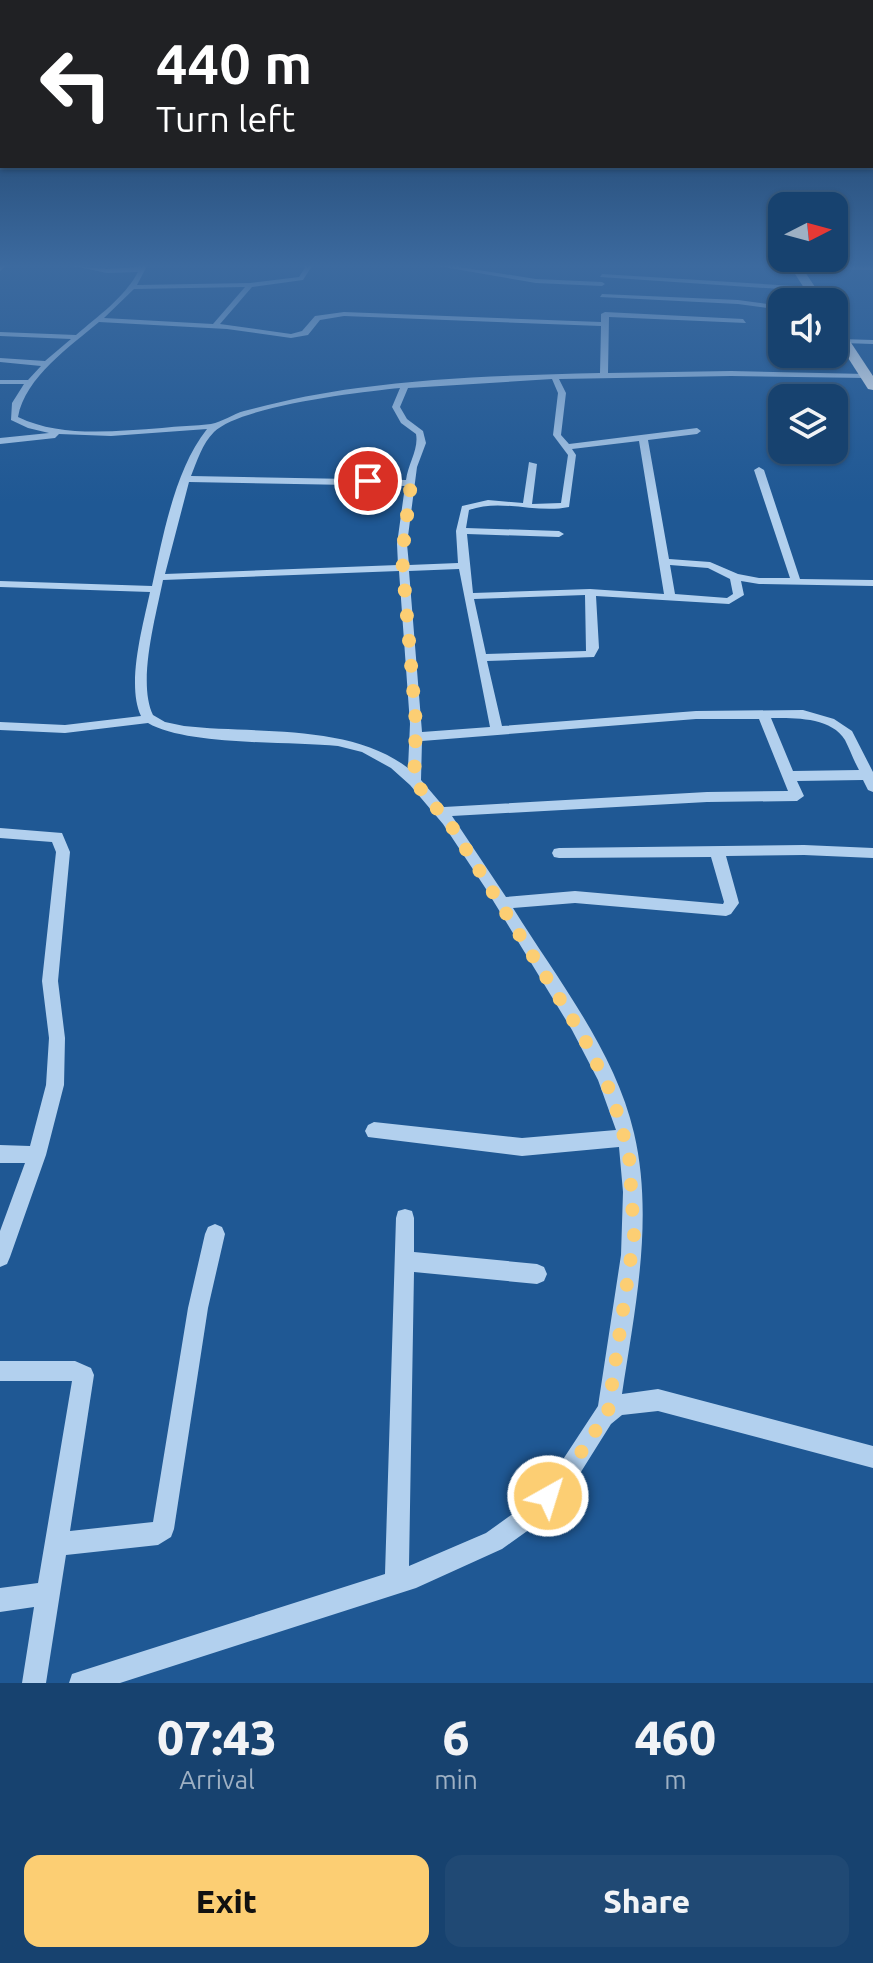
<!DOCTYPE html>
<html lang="en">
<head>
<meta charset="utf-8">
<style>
	body { margin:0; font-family:Ubuntu,sans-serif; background:#204974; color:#f1f3f6; height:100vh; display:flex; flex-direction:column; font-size:30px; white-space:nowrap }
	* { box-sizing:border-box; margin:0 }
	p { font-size:26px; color:#9eb0c3 }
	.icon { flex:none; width:44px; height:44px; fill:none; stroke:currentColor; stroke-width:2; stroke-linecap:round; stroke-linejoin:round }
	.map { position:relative; height:1683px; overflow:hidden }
	.drawer { display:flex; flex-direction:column; background:#17426f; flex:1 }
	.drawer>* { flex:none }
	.guide { position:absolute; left:0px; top:0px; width:874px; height:168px; box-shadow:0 2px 6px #0004,0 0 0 2px #365b82; background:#202124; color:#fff; overflow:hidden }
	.needle { width:52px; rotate:84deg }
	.controls { position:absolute; left:768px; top:192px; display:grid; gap:16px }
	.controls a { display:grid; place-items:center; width:80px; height:80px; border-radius:16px; background:#17426f; box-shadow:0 2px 6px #0004,0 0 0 2px #365b82; font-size:40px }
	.pin { position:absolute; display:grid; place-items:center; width:68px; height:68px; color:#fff; margin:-34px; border:4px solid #fff; border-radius:50%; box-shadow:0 2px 8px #0007 }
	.me { position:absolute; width:88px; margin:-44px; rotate:39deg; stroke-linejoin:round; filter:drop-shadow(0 0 6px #0008) }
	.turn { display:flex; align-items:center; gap:28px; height:168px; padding:0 24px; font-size:36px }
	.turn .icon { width:104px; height:104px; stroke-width:2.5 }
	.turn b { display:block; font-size:56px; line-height:68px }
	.eta { display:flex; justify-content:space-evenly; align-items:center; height:136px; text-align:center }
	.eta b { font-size:48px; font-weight:800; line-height:56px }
	.primary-button { display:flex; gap:16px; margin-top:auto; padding:16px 24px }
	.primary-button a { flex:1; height:92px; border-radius:16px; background:#fcce73; color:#111; font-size:32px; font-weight:800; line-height:92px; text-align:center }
	.primary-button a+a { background:#204974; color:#f1f3f6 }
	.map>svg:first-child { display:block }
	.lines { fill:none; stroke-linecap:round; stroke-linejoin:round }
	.minor { fill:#b2d0ee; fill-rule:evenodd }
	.highway { fill:#fff; fill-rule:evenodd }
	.route { stroke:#fcce73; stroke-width:14; stroke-dasharray:0 25.2 }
</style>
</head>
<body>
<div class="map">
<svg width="873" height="1683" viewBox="0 0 873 1683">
	<rect width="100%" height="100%" fill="#1f5894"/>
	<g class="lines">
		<g class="minor">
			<polygon points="0,266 6,266 0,271"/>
			<path d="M 73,266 L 107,269 L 147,266 L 137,285 L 250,283 L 299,277 L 306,266 L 312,266 L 303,280 L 252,287 L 220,324 L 291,334 L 302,331 L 315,316 L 344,312 L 601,322 L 601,314 L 605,312 L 743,319 L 746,323 L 609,317 L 608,373 L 731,371 L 866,374 L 870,376 L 866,378 L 731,376 L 559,379 L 566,393 L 561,435 L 569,444 L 697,428 L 701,431 L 697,434 L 648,440 L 669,559 L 710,562 L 738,574 L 759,578 L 790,578 L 754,470 L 759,467 L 764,470 L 800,579 L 873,580 L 873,586 L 759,584 L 741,581 L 744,595 L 729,604 L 596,596 L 599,648 L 594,657 L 487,661 L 502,726 L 696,711 L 803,710 L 834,719 L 852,731 L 873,772 L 873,792 L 868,790 L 863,780 L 797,781 L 804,796 L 797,801 L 707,802 L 452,816 L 506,897 L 575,891 L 723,904 L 724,902 L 711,857 L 559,858 L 554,857 L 552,853 L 554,849 L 559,848 L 804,845 L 873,848 L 873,858 L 804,855 L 726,856 L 739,903 L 731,914 L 726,916 L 575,903 L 513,908 C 557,979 615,1051 634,1133 C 654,1218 635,1309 622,1394 L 658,1389 L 873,1446 L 873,1468 L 658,1411 L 622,1415 L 611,1424 L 574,1483 L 537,1524 L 502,1549 L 416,1588 L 120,1683 L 69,1683 L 72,1674 L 81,1671 L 385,1574 L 396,1218 L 398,1211 L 405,1209 L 412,1211 L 414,1218 L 414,1252 L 537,1264 L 544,1267 L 547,1274 L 544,1281 L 537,1284 L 414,1272 L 409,1566 L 486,1533 L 521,1508 L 558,1467 L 598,1406 L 621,1255 L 623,1192 L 619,1147 L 522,1156 L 368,1137 L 365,1131 L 368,1125 L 374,1122 L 522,1138 L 616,1130 L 598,1080 L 572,1030 L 486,889 L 443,824 L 410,785 L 391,768 L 362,752 L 338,746 C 289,741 187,746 148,723 L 65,733 L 0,730 L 0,722 L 65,725 L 141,716 C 126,684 143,626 150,592 L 0,587 L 0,581 L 152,586 C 163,536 175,469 207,429 L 111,436 L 59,434 L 55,438 L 0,444 L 0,438 L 49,433 L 28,428 L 11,420 L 12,403 L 24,384 L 0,384 L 0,380 L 28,380 L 41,366 L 0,362 L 0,358 L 45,361 L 71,339 L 0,336 L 0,332 L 76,335 C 98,316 124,298 138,272 L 107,273 ZM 245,287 L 213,324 L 104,318 L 134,289 ZM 344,316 L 601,326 L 600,373 C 520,375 438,377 358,388 C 319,393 282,401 244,411 C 233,414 222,422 211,424 C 195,426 178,426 162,428 C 115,431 61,438 18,417 C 25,377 71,346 99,322 L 227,329 L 291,338 L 308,335 L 320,320 ZM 552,379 L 558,393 L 553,435 L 568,455 L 561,503 L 532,504 L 537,464 L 529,462 L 523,503 L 488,500 L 462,506 L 456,531 L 458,563 L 409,565 L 407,544 L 417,467 L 426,443 L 423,431 L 407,419 L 400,407 L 408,388 ZM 400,388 L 392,407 L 401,423 L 416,434 C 419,449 408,464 406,480 L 191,476 C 197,461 202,444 214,432 C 240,406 360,392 400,388 ZM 639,441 L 664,594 L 590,589 L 473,593 L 467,534 L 559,537 L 564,534 L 559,531 L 466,528 L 469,510 C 501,498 536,514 569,507 L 576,455 L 572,449 ZM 189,482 L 405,486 L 397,544 L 398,565 L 165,574 ZM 670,565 L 708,568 L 730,579 L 733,594 L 727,598 L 675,594 ZM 459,569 L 490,727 L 422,732 L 409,571 ZM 399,571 L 410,724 L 408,768 C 350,723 255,734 184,726 L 165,722 L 153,715 C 137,682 156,616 163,580 ZM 585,595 L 586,651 L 486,654 L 474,599 ZM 771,718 C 795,718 831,717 845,740 C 850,750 854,761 859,770 L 793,771 ZM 696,719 L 759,719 L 788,791 L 707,792 L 444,807 L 421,780 L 422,741 Z"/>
			<polygon points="438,266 453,266 536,279 602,282 605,284 602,286 536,283"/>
			<polygon points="798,266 873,266 873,270 796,269"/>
			<polygon points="602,274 811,287 814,289 811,291 600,277"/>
			<polygon points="602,294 738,300 782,306 782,310 738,304 600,297"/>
			<polygon points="840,339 873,340 873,344 843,343 839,341"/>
			<polygon points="0,828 62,833 70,852 58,981 65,1038 64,1085 46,1155 10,1257 7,1264 0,1267 0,1231 25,1163 0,1163 0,1145 30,1146 46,1085 49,1038 42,981 56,852 52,842 0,838"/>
			<polygon points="215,1224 222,1227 225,1234 208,1308 174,1529 171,1537 158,1545 66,1555 46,1683 22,1683 34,1607 0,1612 0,1588 38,1583 72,1381 0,1381 0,1361 75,1361 91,1368 94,1375 70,1531 153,1522 188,1308 205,1234 208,1227"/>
		</g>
		<g class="highway">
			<polygon points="790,266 801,266 825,302 813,302"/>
			<polygon points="834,322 838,323 873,376 873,390 868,389 834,336"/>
		</g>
	</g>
	<linearGradient id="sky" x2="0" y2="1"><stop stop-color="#113051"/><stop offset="0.53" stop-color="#3c6a9f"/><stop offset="1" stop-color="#3c6a9f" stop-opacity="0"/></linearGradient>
	<rect width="873" height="502" fill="url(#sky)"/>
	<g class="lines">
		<polyline class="route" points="368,481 411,483 402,557 416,724 414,781 452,827 583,1036 612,1095 629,1154 634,1236 608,1412 566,1475 548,1496"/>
	</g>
</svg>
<div class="controls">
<a><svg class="needle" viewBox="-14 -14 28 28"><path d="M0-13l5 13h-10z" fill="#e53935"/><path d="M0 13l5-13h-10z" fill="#9eb0c3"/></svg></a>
<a><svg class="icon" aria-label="sound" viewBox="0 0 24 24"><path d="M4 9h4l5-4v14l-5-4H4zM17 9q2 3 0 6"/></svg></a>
<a><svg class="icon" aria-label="layers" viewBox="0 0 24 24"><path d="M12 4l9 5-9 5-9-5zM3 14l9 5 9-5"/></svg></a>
</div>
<div class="pin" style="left:368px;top:481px;background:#d93025"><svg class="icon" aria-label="arrive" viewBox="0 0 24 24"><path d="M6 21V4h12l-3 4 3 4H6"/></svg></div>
<svg class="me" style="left:548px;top:1496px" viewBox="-20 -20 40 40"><circle r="17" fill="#fcce73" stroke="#fff" stroke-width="3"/><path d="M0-11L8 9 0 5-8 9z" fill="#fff"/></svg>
<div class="guide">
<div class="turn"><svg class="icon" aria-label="left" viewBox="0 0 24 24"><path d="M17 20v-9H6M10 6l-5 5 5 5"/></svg><div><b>440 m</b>Turn left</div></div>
</div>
</div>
<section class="drawer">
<div class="eta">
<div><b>07:43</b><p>Arrival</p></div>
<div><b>6</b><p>min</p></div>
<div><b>460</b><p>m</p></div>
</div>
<div class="primary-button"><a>Exit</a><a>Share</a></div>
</section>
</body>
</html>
